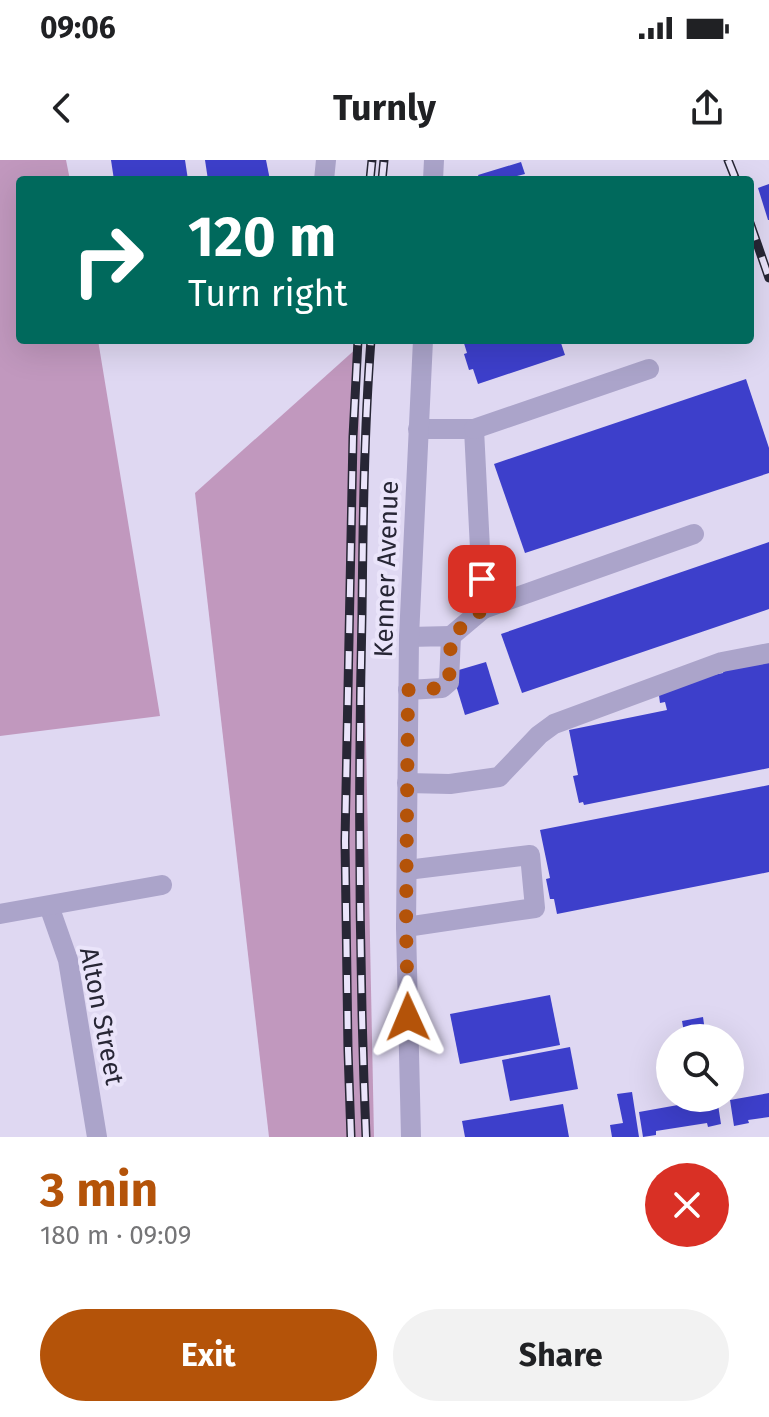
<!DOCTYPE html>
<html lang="en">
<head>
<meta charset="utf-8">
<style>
	body { margin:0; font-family:"Fira Sans",sans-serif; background:#f2f2f2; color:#202124; height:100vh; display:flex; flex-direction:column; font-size:30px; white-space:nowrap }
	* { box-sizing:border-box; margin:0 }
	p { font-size:26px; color:#757577 }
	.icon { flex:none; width:44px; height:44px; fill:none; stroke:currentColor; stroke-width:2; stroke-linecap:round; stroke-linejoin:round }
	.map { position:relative; height:977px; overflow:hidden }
	.sheet { display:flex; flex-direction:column; background:#fff; flex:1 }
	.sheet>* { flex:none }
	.hud { position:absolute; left:16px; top:16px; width:738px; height:168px; border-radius:8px; box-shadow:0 8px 32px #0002; background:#00695c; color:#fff; overflow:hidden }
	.fabs { position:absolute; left:656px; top:864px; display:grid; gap:16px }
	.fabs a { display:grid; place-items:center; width:88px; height:88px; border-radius:50%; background:#fff; box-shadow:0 8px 32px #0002; font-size:40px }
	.pin { position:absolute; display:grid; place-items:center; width:68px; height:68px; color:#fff; margin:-34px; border-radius:16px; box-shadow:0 4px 12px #0006 }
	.me { position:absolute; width:88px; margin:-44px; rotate:359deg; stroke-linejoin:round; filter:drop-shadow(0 0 6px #0008) }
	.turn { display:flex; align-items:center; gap:28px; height:168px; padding:0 40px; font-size:36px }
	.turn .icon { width:104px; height:104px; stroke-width:2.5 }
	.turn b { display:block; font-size:56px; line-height:68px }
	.round { display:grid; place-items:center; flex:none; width:84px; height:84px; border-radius:42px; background:#f2f2f2 }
	.headline { display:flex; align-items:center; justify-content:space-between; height:136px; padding:0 40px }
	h1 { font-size:48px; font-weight:700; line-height:60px; color:#b45309 }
	.cta { display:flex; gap:16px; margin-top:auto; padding:16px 40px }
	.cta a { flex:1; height:92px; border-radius:48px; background:#b45309; color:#fff; font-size:32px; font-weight:700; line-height:92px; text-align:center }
	.cta a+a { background:#f2f2f2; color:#202124 }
	.status { display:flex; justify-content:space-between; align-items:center; height:56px; padding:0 40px; background:#fff; direction:ltr }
	.status svg { height:22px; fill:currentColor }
	header { display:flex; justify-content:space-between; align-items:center; height:104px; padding:0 40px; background:#fff; font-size:36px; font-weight:700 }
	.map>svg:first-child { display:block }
	.green { fill:#c198be }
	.building { fill:#3d3fcb }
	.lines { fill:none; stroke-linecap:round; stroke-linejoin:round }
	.minor { stroke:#aba4ca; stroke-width:20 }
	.rail-casing { stroke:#272635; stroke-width:9 }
	.rail { stroke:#eae4fa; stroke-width:6; stroke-dasharray:18; stroke-linecap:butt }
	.route { stroke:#b45309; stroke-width:14; stroke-dasharray:0 25.2 }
	.labels { text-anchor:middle; stroke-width:8; stroke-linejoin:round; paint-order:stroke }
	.street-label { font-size:26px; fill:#272635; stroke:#eae4fa }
</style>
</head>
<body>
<div class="status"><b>09:06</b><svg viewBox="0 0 49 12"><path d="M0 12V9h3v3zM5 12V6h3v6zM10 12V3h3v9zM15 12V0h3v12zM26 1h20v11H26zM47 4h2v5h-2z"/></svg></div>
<header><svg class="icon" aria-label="back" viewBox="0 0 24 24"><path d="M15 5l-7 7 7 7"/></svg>Turnly<svg class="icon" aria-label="share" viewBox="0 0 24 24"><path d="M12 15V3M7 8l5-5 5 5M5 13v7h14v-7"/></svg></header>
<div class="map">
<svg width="769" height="977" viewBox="0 0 769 977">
	<rect width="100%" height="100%" fill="#dfd8f2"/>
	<g class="green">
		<polygon points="0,0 66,0 70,20 20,20 20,180 98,180 160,556 0,576"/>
		<polygon points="358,187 374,977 269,977 195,333"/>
	</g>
	<g class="building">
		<polygon points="111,0 185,0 188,20 114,20"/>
		<polygon points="205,0 266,0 270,20 208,20"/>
		<polygon points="521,2 525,14 513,17 514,20 480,20 478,15"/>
		<polygon points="769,24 769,60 768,60 758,28"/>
		<polygon points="463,180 560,180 565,195 478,224 473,209 469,210 464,194 467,193"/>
		<polygon points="746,219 769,288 769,313 525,393 494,304"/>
		<polygon points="769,382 769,449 522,533 501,474"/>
		<polygon points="769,495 769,608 584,645 583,642 579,643 573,616 578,615 569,570 667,550 665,542 660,543 658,528 662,525 723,513 722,505"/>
		<polygon points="486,502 499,544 465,555 452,512"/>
		<polygon points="769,625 769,712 557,754 554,739 550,739 546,719 550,718 540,670"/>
		<polygon points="550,835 560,885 460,904 450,854"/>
		<polygon points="703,857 706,878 685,878 682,861"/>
		<polygon points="570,887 578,929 510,941 502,900"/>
		<polygon points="632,932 639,977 612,977 610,965 623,963 617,934"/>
		<polygon points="769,933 769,957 748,960 749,963 734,966 730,940"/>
		<polygon points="717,938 721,964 708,967 707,963 656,971 656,975 643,977 639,952"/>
		<polygon points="563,944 569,977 465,977 462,961"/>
	</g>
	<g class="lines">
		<g class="minor">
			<polyline points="324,20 326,0"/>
			<polyline points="433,20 434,0"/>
			<polyline points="418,269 474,269 483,449 451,476"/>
			<polyline points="474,269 649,209"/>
			<polyline points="483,449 694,374"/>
			<polyline points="408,530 442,528 449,522 451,476 409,477"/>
			<polyline points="407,623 450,624 499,617 539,575 554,564 722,502 769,493"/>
			<polyline points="49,746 68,800 97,977"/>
			<polyline points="0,754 162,725"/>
			<polyline points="406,767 535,748 530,695 407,710"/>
			<polyline points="411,977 406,767 409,477 423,180"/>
		</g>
		<defs>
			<g id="rail">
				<polyline points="728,0 736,20"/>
				<polyline points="370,20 372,0"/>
				<polyline points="382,20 384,0"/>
				<polyline points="750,63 769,118"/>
				<polyline points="351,977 348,890 345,681 353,277 358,180"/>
				<path d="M 366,977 C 359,803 358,628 362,454 C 363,363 364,271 371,180"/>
			</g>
		</defs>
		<use href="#rail" class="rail-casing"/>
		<use href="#rail" class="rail"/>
	</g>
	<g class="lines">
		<polyline class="route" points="408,857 406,767 408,530 442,528 449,522 451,476 483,449 482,419"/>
	</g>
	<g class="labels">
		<g class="street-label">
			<text transform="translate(386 409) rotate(-88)" y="9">Kenner Avenue</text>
			<text transform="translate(102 856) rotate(79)" y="9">Alton Street</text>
		</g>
	</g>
</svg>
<div class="fabs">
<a><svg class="icon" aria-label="search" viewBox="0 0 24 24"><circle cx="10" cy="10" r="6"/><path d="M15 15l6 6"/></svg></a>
</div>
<div class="pin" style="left:482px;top:419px;background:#d93025"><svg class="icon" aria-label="arrive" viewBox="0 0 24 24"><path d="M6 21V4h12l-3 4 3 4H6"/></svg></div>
<svg class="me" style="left:408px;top:857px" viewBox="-20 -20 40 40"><path d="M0-17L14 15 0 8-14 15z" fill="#b45309" stroke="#fff" stroke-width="4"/></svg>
<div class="hud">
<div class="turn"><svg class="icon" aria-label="right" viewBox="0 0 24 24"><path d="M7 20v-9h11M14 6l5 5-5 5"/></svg><div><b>120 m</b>Turn right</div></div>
</div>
</div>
<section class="sheet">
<div class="headline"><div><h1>3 min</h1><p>180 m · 09:09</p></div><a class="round" style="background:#d93025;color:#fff"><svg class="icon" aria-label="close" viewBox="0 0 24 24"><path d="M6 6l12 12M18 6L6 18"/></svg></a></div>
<div class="cta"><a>Exit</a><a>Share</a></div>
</section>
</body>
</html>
